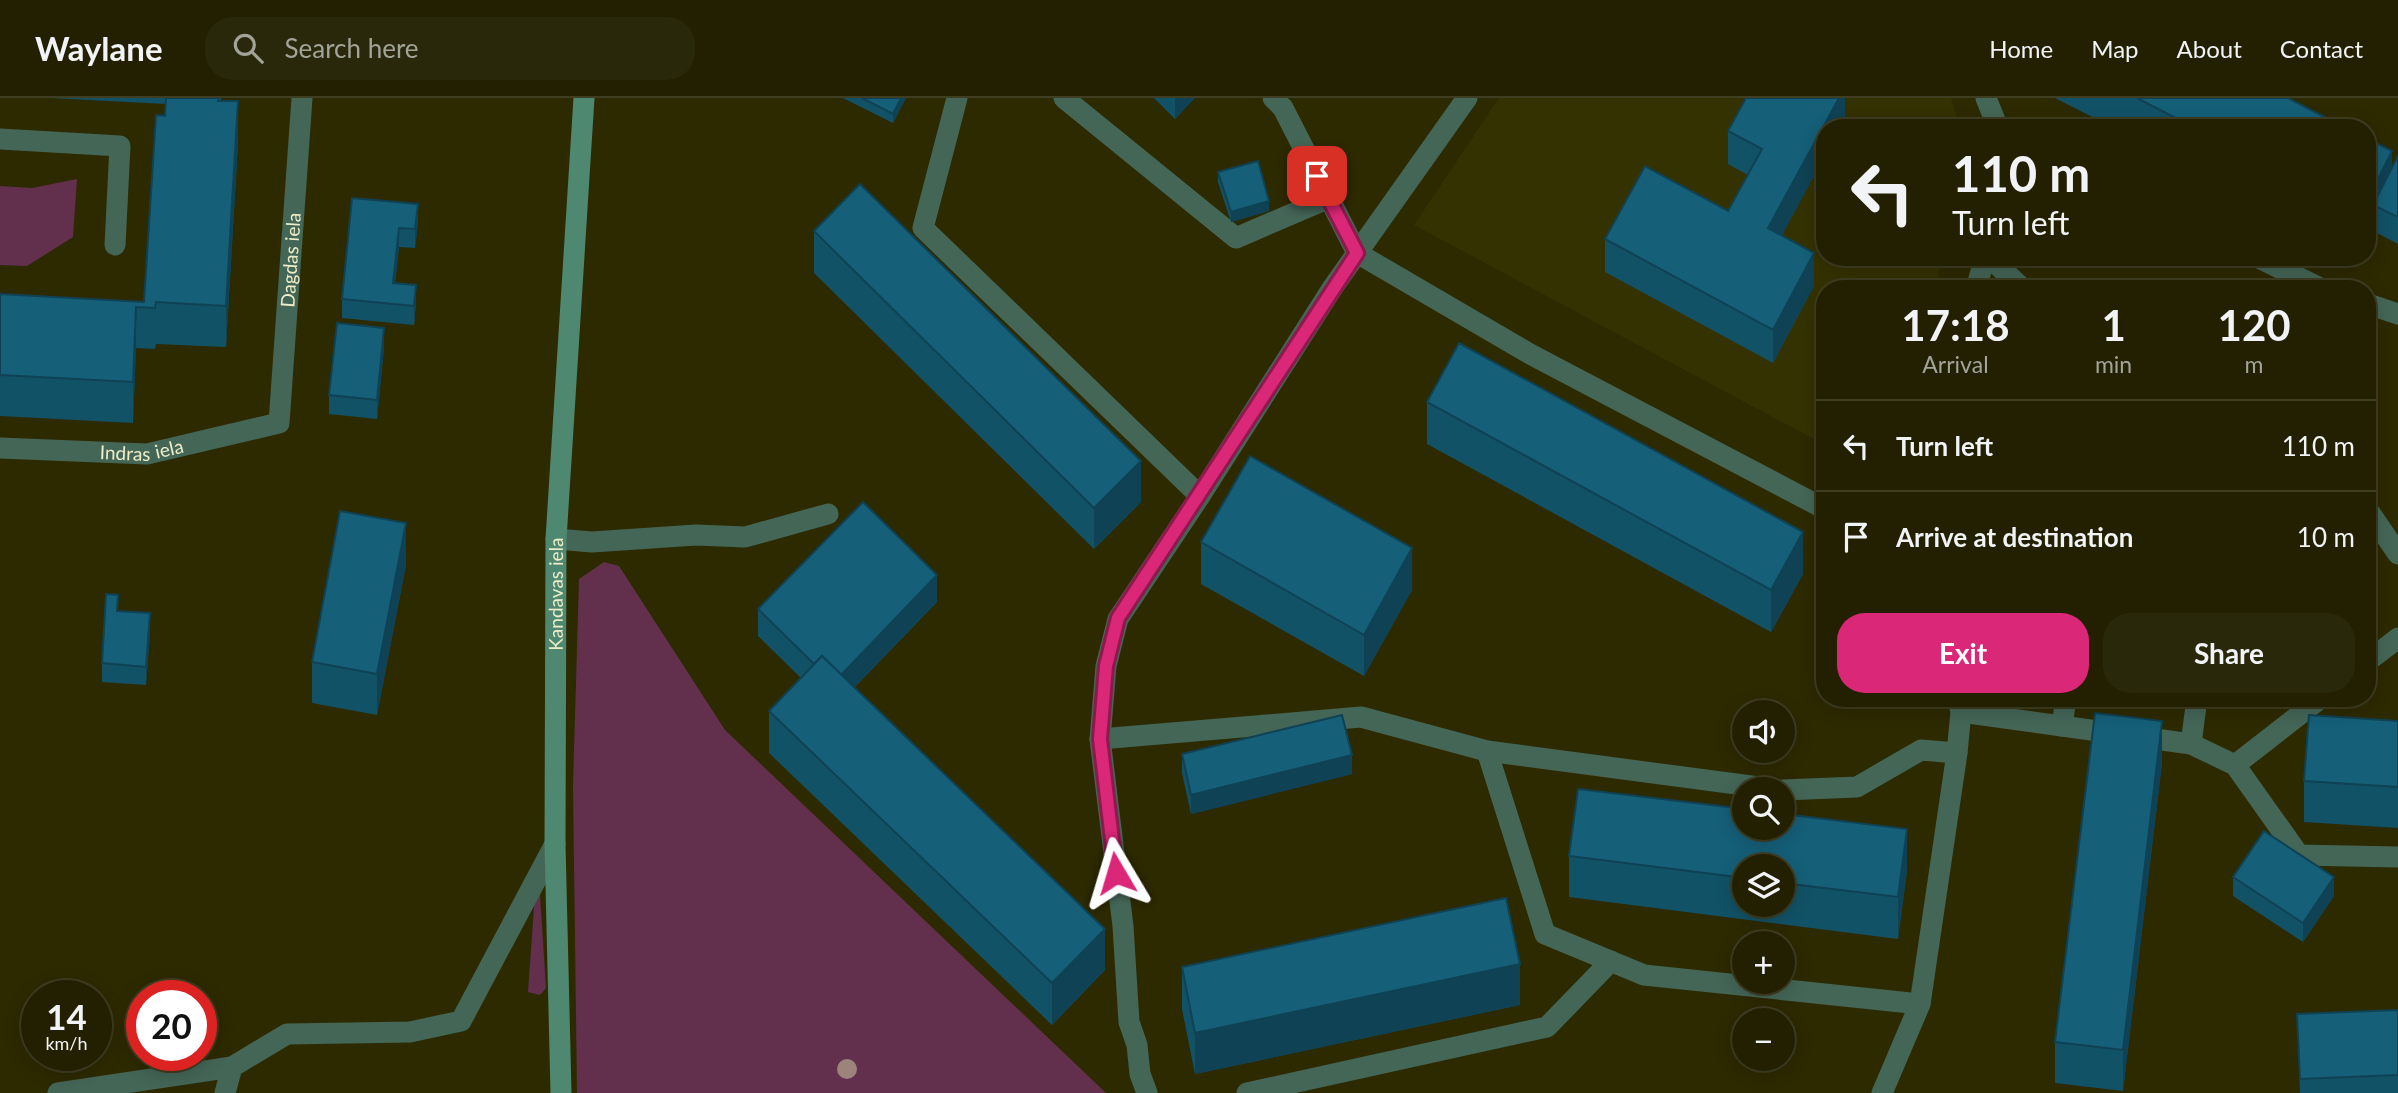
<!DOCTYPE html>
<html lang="en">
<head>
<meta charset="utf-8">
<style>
	body { margin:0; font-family:Lato,sans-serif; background:#2a280a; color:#f1f3f6; height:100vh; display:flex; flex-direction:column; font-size:26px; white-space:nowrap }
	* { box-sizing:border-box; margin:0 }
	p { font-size:23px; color:#a2a399 }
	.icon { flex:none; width:38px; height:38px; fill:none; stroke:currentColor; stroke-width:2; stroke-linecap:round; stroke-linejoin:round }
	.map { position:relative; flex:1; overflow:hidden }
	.drawer { position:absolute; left:1816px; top:182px; width:560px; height:427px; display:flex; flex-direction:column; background:#222000; border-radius:28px; box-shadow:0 4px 18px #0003,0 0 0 2px #3f3e22 }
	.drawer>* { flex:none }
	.hud { position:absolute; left:1816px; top:21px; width:560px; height:147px; border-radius:28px; box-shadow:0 4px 18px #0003,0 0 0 2px #3f3e22; background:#222000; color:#f1f3f6; overflow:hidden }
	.controls { position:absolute; left:1732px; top:602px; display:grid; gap:14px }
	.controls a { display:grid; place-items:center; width:63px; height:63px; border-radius:50%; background:#222000; box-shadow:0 4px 18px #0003,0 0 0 2px #3f3e22; font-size:35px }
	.speed { position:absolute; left:21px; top:882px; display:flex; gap:14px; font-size:35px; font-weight:700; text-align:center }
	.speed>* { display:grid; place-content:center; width:91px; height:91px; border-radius:50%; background:#222000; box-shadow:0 4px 18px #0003,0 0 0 2px #3f3e22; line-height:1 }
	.speed small { font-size:18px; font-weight:400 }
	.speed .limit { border:10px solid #d22; background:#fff; color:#111 }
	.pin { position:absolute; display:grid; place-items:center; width:60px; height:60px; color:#fff; margin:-30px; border-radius:14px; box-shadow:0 4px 10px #0006 }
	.me { position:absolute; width:77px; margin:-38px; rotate:353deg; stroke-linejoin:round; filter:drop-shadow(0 0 5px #0008) }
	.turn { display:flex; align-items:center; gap:24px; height:147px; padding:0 21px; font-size:32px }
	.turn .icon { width:91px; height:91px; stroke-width:2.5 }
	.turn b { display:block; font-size:49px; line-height:60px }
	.eta { display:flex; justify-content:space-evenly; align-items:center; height:119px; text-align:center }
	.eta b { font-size:42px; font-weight:700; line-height:49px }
	.cta { display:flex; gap:14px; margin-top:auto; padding:14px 21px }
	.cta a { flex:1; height:80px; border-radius:28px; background:#db2777; color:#fff; font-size:28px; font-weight:700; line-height:80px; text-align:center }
	.cta a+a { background:#2a280a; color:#f1f3f6 }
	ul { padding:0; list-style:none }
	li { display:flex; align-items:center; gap:21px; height:91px; padding:0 21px; border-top:2px solid #3f3e22 }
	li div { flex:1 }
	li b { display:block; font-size:26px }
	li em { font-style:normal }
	header { display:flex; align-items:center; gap:42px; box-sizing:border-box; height:98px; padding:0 35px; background:#222000; border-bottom:2px solid #3f3e22 }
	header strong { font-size:33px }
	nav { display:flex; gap:38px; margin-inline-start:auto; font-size:24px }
	.search { width:490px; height:63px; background:#2a280a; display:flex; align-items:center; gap:18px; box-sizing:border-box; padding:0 24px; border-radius:28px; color:#a2a399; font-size:26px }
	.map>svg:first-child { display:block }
	.built { fill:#353201 }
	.green { fill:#62304d }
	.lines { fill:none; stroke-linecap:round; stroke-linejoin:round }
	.lane { stroke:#446657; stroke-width:21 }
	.street { stroke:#446657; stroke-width:21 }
	.secondary { stroke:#4f8870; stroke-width:21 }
	.tree { fill:#9c847c }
	.wall { fill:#125267; fill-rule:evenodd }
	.shaded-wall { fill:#0f4254 }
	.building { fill:#155f78; stroke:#0f4254; stroke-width:2 }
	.route-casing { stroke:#8e194d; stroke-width:18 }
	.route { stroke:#db2777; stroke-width:12 }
	.labels { text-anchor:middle; stroke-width:7; stroke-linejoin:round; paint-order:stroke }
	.street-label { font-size:19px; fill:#eeedc7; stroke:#141300 }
</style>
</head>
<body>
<header>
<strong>Waylane</strong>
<div class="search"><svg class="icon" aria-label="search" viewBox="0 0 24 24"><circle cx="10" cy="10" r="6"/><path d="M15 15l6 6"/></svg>Search here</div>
<nav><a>Home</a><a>Map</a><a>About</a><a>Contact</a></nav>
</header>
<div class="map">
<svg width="2398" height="995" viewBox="0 0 2398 995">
	<rect width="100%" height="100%" fill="#2d2a00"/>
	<polygon class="built" points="1499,0 1951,0 1960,30 1825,30 1825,159 1941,159 1937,191 1825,191 1825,347 1414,127"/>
	<g class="green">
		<polygon points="77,81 73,139 27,168 0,167 0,88 32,90"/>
		<polygon points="604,464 619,468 725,632 1106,995 577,995 573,688 579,481"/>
		<polygon points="535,796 540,797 546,890 540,897 528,894"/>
	</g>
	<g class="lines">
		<g class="lane">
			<polyline points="957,0 923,130 1200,398"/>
			<polyline points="1064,0 1236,140 1329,100"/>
			<polyline points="1273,0 1283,10 1357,155 1530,256 1825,411"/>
			<polyline points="1986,0 1998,30"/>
			<polyline points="0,41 120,48 115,147"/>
			<polyline points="1989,159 2023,191"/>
			<polyline points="2257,159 2322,191"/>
			<polyline points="1976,191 1985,159"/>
			<polyline points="2368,206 2398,216"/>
			<polyline points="2368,412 2398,456"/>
			<polyline points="556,441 592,444 696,437 745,439 828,416"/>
			<polyline points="2368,563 2398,540"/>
			<polyline points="1961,614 2191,646 2235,667 2299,757 2398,759"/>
			<polyline points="2062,628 2066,600"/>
			<polyline points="1100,641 1361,619 1487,653 1774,691"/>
			<polyline points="2191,646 2197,600"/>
			<polyline points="1487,653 1545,836 1644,877 1920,906"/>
			<polyline points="2235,667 2321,600"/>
			<polyline points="1783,692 1857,689 1921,652 1957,655"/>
			<polyline points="58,995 232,969"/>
			<polyline points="225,995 232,969 287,936 410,934 461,923 555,746"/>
			<polyline points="1147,995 1140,976 1137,947 1129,924 1123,828 1100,641 1106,568 1118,521 1200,398 1333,189 1467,0"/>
			<polyline points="1247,995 1547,929 1611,863"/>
			<polyline points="1882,995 1920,906 1957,655 1961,614 1958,602"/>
		</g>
		<path class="street" id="s1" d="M 0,350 L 147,356 L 279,325 L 302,0"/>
		<path class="secondary" id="s2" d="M 561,995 L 555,746 L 556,441 L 584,0"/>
	</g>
	<circle class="tree" cx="847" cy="971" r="10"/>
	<g class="wall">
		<polygon points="51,0 221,0 221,3 238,45 226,249 156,246 155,251 136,250 133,325 0,318 0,196 144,204 166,6"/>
		<polygon points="843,0 906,0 893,25"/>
		<polygon points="1154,0 1195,0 1175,21"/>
		<polygon points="1845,0 1845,21 1840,30 1825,30 1782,138 1814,188 1773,265 1605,174 1605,141 1728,113 1748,77 1728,66 1728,33"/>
		<polygon points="2055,0 2288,0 2346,30 2114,30"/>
		<polygon points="2368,41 2392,69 2398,58 2398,146 2373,133 2368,143"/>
		<polygon points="1218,74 1269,113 1231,124 1218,84"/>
		<polygon points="352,100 418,125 415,150 399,149 395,185 416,206 414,227 342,220 342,201"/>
		<polygon points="814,133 1141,404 1094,451 814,175"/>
		<polygon points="384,249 377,321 329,316 329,297"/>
		<polygon points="1427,304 1803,476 1771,534 1427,346"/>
		<polygon points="1201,444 1412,492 1364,578 1201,486"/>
		<polygon points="406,467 377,617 312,605 312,564"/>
		<polygon points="937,504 854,590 1105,872 1052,927 769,655 769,613 801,580 758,538 758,511"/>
		<polygon points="118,513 150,534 146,587 102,584 102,565"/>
		<polygon points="2398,623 2398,730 2304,724 2304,683"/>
		<polygon points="1182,656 1352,676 1191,716 1182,675"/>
		<polygon points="2162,665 2123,993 2055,985 2055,944"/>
		<path d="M 1569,758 L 1907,773 L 1898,841 L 1569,799 ZM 1745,768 L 1783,768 L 1783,807 L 1745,807 Z"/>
		<polygon points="2233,779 2334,798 2303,844 2233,798"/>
		<polygon points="1182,869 1520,907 1195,976 1182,911"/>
		<polygon points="2398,912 2398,995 2300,995 2297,916"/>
	</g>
	<g class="shaded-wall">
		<polygon points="901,0 906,0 893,25 893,16"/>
		<polygon points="1175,0 1195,0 1175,21"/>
		<polygon points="1839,0 1845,0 1845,21 1840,30 1825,30 1825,58 1768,163 1768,130"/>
		<polygon points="238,3 238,45 226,249 226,208"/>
		<polygon points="2392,53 2392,95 2373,107 2373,133 2368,143 2368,101"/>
		<polygon points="1269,103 1269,113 1231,124 1231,114"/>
		<polygon points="418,106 418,125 415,150 415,131"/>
		<polygon points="399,130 399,149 393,203 393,185"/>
		<polygon points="1814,155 1814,188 1773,265 1773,232"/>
		<polygon points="416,187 416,206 414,227 414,208"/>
		<polygon points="136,209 136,250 133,325 133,284"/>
		<polygon points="384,230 384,249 377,321 377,302"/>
		<polygon points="1141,363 1141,404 1094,451 1094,410"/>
		<polygon points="406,425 406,467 377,617 377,576"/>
		<polygon points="1803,434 1803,476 1771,534 1771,492"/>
		<polygon points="1412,450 1412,492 1364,578 1364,537"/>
		<polygon points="937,477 937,504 833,611 833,584"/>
		<polygon points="150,515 150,534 146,587 146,569"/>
		<polygon points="2162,623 2162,665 2123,993 2123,952"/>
		<polygon points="1352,657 1352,676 1191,716 1191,697"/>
		<polygon points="1907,731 1907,773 1898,841 1898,799"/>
		<polygon points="2334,779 2334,798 2303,844 2303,825"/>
		<polygon points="1105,831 1105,872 1052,927 1052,885"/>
		<polygon points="1520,866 1520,907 1195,976 1195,935"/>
	</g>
	<g class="building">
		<polygon points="166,0 219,0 218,3 238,3 226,208 156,204 155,210 136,209 133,284 0,277 0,196 144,204 156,17 165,18"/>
		<polygon points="862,0 901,0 893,16"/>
		<polygon points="1746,0 1839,0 1768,130 1814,155 1773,232 1605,141 1645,68 1728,113 1762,51 1728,33"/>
		<polygon points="2137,0 2288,0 2346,30 2195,30"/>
		<polygon points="2368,41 2392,53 2368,101"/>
		<polygon points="2398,58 2398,119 2373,107"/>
		<polygon points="1258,63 1269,103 1231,114 1218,74"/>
		<polygon points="860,86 1141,363 1094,410 814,133"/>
		<polygon points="352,100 418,106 415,131 399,130 393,185 416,187 414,208 342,201"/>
		<polygon points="337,225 384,230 377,302 329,297"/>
		<polygon points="1459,245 1803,434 1771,492 1427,304"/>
		<polygon points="1250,358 1412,450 1364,537 1201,444"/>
		<polygon points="863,404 937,477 841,577 822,558 814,566 758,511"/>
		<polygon points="340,413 406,425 377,576 312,564"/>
		<polygon points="106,496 118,497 117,513 150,515 146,569 102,565"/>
		<polygon points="822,558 1105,831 1052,885 769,613"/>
		<polygon points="2095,615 2162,623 2123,952 2055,944"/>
		<polygon points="1342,617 1352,657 1191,697 1182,656"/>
		<polygon points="2309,617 2398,623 2398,689 2304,683"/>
		<polygon points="1578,691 1745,711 1745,730 1783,730 1783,716 1907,731 1898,799 1783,785 1783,768 1745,768 1745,780 1569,758"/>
		<polygon points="2264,733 2334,779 2303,825 2233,779"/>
		<polygon points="1506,800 1520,866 1195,935 1182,869"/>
		<polygon points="2398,912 2398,977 2300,981 2297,916"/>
	</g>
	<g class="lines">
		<defs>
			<polyline id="route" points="1116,775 1100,641 1106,568 1118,520 1357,155 1317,78"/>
		</defs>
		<use href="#route" class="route-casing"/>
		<use href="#route" class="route"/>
	</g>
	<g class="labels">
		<g class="street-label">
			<text dy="7" stroke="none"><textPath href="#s1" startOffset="446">Dagdas iela</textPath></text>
			<text dy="7" stroke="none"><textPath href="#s1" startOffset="142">Indras iela</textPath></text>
			<text dy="7" stroke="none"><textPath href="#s2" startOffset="499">Kandavas iela</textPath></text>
		</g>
	</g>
</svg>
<div class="controls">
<a><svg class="icon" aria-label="sound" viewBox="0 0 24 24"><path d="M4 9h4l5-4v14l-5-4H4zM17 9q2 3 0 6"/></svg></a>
<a><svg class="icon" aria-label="search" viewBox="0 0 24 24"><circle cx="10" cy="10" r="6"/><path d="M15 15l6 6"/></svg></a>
<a><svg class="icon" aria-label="layers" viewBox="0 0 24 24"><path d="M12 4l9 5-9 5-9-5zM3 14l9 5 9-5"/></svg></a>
<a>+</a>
<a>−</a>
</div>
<div class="speed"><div>14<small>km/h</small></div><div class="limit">20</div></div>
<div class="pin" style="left:1317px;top:78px;background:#d93025"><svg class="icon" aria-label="arrive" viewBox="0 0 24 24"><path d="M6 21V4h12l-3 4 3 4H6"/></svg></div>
<svg class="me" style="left:1116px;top:775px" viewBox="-20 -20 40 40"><path d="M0-17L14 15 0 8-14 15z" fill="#db2777" stroke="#fff" stroke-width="4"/></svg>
<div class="hud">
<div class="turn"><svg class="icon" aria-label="left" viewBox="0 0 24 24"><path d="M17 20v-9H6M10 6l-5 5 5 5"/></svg><div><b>110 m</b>Turn left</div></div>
</div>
<section class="drawer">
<div class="eta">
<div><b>17:18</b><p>Arrival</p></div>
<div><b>1</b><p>min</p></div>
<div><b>120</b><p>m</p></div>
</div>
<ul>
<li><svg class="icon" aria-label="left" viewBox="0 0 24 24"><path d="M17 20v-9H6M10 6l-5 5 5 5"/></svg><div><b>Turn left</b></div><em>110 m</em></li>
<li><svg class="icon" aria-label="arrive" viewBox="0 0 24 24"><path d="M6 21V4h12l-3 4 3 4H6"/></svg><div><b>Arrive at destination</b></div><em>10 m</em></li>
</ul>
<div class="cta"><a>Exit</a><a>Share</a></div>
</section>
</div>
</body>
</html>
